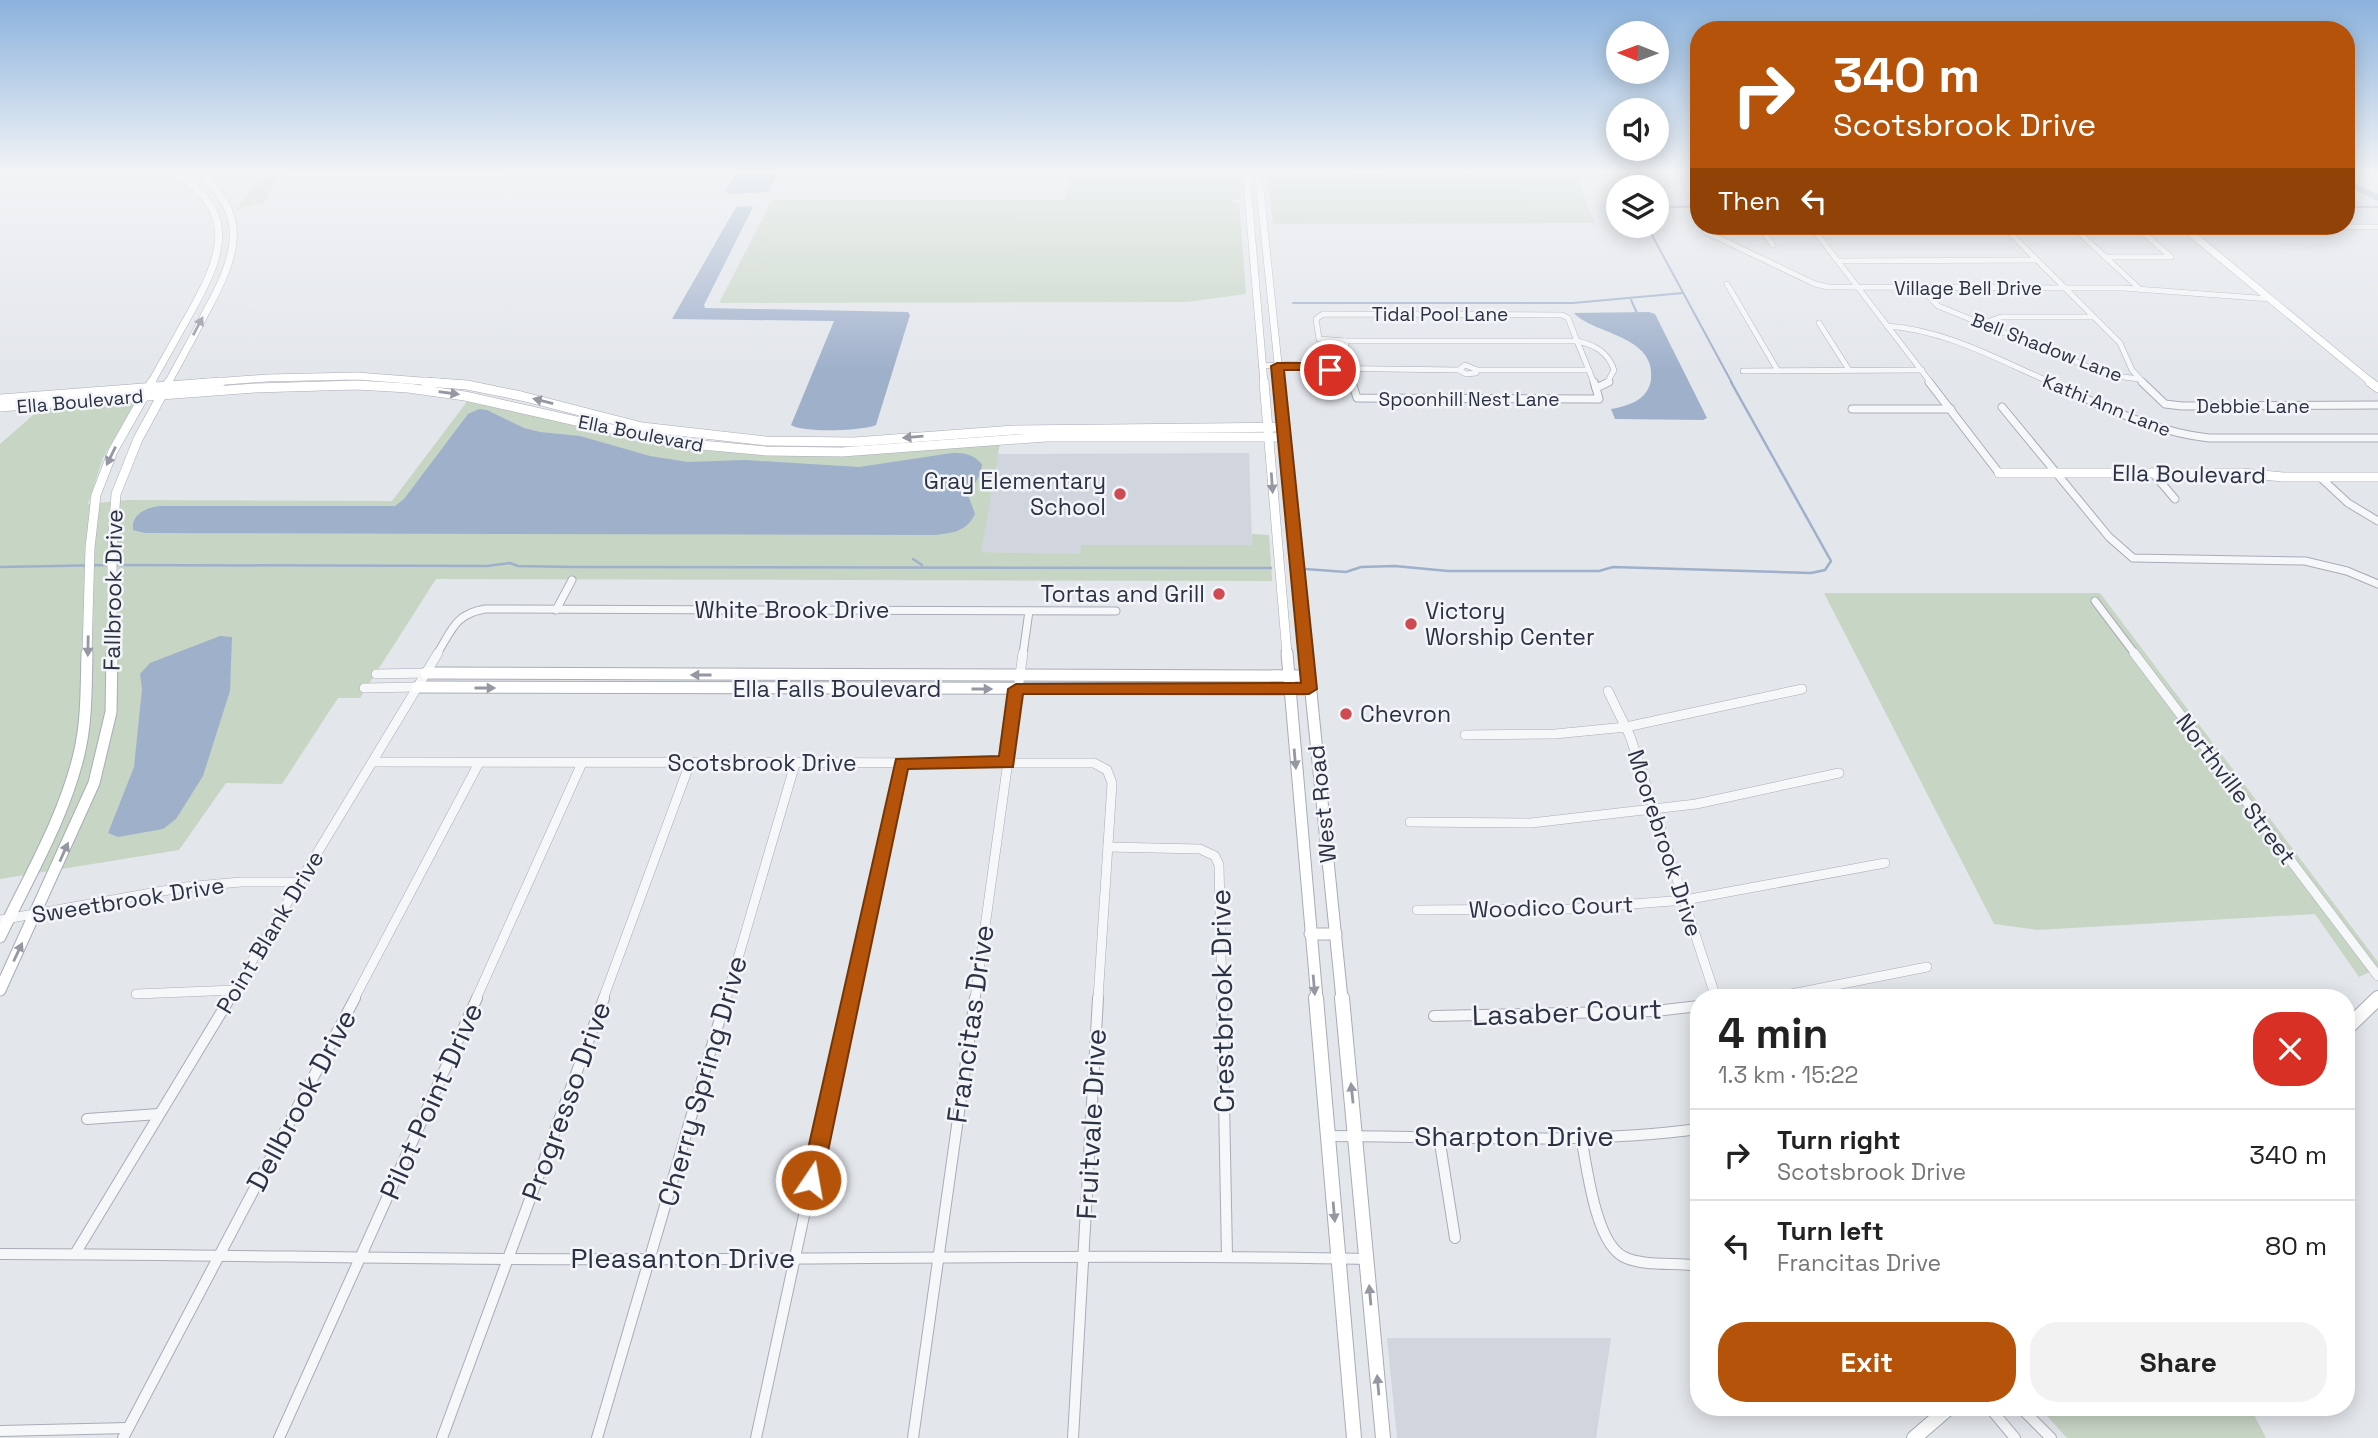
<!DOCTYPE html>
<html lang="en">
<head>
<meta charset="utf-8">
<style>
	body { margin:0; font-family:"Space Grotesk",sans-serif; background:#f2f2f2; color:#222; height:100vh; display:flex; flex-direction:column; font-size:26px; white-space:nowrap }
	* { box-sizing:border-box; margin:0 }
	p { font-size:23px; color:#767676 }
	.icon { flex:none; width:38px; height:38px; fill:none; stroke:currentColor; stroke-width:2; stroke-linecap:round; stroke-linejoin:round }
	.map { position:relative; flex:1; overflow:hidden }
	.details { position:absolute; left:1690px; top:989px; width:665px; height:427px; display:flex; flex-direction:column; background:#fff; border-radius:28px; box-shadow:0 4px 18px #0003 }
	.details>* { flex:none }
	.guide { position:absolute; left:1690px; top:21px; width:665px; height:214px; border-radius:28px; box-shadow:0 4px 18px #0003; background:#b45309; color:#fff; overflow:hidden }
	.needle { width:46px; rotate:271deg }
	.buttons { position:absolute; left:1606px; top:21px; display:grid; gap:14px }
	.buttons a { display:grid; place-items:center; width:63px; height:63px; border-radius:50%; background:#fff; box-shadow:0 4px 18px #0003; font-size:35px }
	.pin { position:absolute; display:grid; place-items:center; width:60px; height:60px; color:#fff; margin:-30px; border:4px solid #fff; border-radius:50%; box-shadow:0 2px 7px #0007 }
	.me { position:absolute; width:77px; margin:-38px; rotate:12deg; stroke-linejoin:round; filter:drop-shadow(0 0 5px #0008) }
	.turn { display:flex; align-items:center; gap:24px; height:147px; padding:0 28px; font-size:32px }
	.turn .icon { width:91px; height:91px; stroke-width:2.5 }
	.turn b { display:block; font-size:49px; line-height:60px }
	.then { display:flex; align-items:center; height:66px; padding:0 28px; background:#0003; gap:14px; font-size:26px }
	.round { display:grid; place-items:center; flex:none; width:74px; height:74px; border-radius:28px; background:#f2f2f2 }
	.overview { display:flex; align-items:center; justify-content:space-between; height:119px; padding:0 28px }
	h1 { font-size:42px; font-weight:800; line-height:52px }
	.action { display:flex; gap:14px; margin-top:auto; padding:14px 28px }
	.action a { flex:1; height:80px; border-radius:28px; background:#b45309; color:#fff; font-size:28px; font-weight:800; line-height:80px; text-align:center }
	.action a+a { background:#f2f2f2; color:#222 }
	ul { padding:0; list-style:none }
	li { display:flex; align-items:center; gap:21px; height:91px; padding:0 28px; border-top:2px solid #e0e0e0 }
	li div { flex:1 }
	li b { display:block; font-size:26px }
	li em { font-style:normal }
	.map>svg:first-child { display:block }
	.built { fill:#d1d5dd }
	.green { fill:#c7d5c5 }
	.water { fill:#9fb0cb }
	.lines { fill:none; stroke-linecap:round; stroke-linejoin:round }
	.stream-far1 { stroke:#9fb0cb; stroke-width:2 }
	.stream { stroke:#9fb0cb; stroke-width:2.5 }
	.river { fill:#9fb0cb; fill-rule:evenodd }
	.street-far3-casing { stroke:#a8acb6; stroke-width:6 }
	.street-far2-casing { stroke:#a8acb6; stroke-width:9 }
	.street-far1-casing { stroke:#a8acb6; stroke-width:10 }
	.street-casing { stroke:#a8acb6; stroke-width:12 }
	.secondary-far3-casing { stroke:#a8acb6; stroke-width:8 }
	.secondary-far2-casing { stroke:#a8acb6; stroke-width:10 }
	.secondary-far1-casing { stroke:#a8acb6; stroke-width:13 }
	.secondary-casing { stroke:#a8acb6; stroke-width:16 }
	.street-far3 { stroke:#f6f7f9; stroke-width:5 }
	.street-far2 { stroke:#f6f7f9; stroke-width:7 }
	.street-far1 { stroke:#f6f7f9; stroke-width:9 }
	.street { stroke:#f6f7f9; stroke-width:10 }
	.secondary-far3 { stroke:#fff; stroke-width:7 }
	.secondary-far2 { stroke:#fff; stroke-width:9 }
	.secondary-far1 { stroke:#fff; stroke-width:11 }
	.secondary { stroke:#fff; stroke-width:14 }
	.oneway { fill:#9598a2 }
	.route { fill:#b45309; stroke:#753606; stroke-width:2 }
	.poi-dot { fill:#ce4b52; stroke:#f3f5f8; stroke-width:2.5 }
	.labels { text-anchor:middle; stroke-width:5; stroke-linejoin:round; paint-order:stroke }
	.far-street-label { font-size:19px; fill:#2b3244; stroke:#f3f5f8 }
	.street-label { font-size:23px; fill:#2b3244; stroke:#f3f5f8 }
	.poi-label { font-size:23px; fill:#2b3244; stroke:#f3f5f8; text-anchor:end }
	.near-street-label { font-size:28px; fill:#2b3244; stroke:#f3f5f8 }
</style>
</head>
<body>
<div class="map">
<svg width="2378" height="1438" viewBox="0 0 2378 1438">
	<rect width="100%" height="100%" fill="#e3e6eb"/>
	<g class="built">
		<polygon points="1249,453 1252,545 1081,545 1079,554 980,552 997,454"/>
		<polygon points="1387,1338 1611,1338 1596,1438 1397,1438"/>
	</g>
	<g class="green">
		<polygon points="263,170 284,170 263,203 237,209"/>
		<polygon points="1508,170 1574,170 1595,223 1273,224 1267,172 1451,175"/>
		<polygon points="1239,171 1241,199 1232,200 1232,202 1239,202 1246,294 1186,302 719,303 772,200 1065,200 1069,172"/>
		<path d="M 469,399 C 537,413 602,437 671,447 C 780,461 890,449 1000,443 L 981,552 L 1079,554 L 1081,545 L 1252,545 L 1252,534 L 1269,535 L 1272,581 L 436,579 L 360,698 L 338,698 L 282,784 L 226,783 L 179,850 L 0,879 L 0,444 L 40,409 L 128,401 L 135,403 L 103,458 L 88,504 L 128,500 L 392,501 Z"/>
		<polygon points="1824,593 2100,593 2378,962 2378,968 2359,977 2315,914 2037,930 1994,924"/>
		<polygon points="2039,1407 2250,1407 2266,1438 2067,1438"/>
	</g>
	<g class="water">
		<polygon points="738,170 780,170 768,192 733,194 725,192"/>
		<path d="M 746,206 L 753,207 L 704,305 L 705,308 L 908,312 L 910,315 L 876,425 C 862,431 803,433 791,425 L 834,321 L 672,319 L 736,207 Z"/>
		<path d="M 1649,312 L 1655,314 L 1707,418 L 1703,420 L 1615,419 L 1611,409 C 1628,406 1648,400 1651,380 C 1657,335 1592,334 1574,313 Z"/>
		<path d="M 479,409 L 487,410 L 524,428 L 540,432 L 580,436 L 650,456 L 688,462 L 744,460 L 859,467 L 952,453 C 965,453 973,454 982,464 L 981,473 L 968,495 L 975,514 C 966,532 953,533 934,535 L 145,533 L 133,530 C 131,514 146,508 159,506 L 395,506 L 404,499 L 468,414 Z"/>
		<polygon points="220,636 232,637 230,691 203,776 176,819 163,829 118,837 108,833 134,767 142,689 140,674 150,663"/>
	</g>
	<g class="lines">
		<g class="stream-far1">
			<polyline points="2347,207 2378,207"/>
			<polyline points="1657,208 1699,206"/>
			<polyline points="1647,226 1732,383"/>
			<polyline points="1631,300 1637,313"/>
			<polyline points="1293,303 1573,303 1683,293"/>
		</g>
		<g class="stream">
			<polyline points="913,559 922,565"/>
			<polyline points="115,565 487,566 510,563 518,566 571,567 1271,568"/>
			<polyline points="0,567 109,565"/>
			<polyline points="1305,569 1346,572 1361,567 1395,566 1448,571 1599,571 1613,567 1811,573 1825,570 1831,561 1731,382"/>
		</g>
		<polygon class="river" points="2347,180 2378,194 2378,201 2347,186"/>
		<defs>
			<g id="street-far3">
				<polyline points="1811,226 1931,383"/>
				<polygon points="2003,226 2065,288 1828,287 1815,284 1706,232 1709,228 1720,227"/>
				<polyline points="2226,226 2378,227"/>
				<polyline points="1760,227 1773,245"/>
				<polyline points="2106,257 2171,257 2139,229 2075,229 2141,290"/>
				<polyline points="1838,261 2036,260"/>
				<polyline points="1727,284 1778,371"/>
				<polyline points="2065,288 2120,343 2132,370 2144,383"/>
				<polyline points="2065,288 2123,288 2271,299"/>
				<polyline points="1922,289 1938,306 2109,375 2139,379"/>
				<polyline points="1819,323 1849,370"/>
				<polyline points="1985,323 2001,317 2094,317"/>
				<path d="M 1887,326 C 1946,330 1999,360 2052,383"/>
				<polyline points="1345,341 1577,341"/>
				<polyline points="1345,341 1352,383"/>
				<polyline points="1345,341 1319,339 1316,319 1323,314 1562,315 1568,318 1577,341"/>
				<path d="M 1577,341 C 1595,345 1608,352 1614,370 L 1607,383"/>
				<polyline points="1577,341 1594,383"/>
				<polygon points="1465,365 1477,370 1476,373 1466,374 1459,370"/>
				<polyline points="1261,366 1295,364 1321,373 1330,369"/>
				<polyline points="1310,368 1459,370"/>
				<polyline points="1477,370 1589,370"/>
				<polyline points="1743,371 1922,370"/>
			</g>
			<g id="street-far2">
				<polyline points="1352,382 1357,398 1599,399 1596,388"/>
				<polyline points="1594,382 1596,388"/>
				<polyline points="1929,382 1999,473"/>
				<path d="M 2048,382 C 2100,404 2152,432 2209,438 L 2378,438"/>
				<polyline points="2142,382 2165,404 2182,406 2378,405"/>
				<polyline points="1596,388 1609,382"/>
				<polyline points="2002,407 2109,537 2133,558 2305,561 2347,571 2378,584"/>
				<polyline points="1852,409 1951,409"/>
				<polyline points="2152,472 2175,499"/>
				<polyline points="2320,477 2348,503 2378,521"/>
				<polyline points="2095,601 2135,654"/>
				<polyline points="556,610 572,580"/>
				<path d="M 437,654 C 452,630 455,614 485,609 L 1116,611"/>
				<polyline points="1023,654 1029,611"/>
			</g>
			<g id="street-far1">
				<polyline points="2134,653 2378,976"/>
				<polyline points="376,674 426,673"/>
				<polyline points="364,688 417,687"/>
				<polyline points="1608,691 1630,736 1716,998"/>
				<polyline points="1465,735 1555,734 1626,727 1802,689"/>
				<polyline points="373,762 1094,763 1107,770 1112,783 1098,999"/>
				<polyline points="1410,822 1531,823 1696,804 1839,773"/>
				<polyline points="1108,847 1200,849 1215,856 1219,865 1222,999"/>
				<polyline points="1417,910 1569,909 1685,900 1885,863"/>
				<polyline points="0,920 185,887 241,882 299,882"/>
				<polyline points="136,994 235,990"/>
				<polyline points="1771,998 1927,967"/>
				<polyline points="229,999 438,653"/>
				<polyline points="354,999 479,763"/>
				<polyline points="476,999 582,763"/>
				<polyline points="603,999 690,763"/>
				<polyline points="726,999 795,764"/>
				<polyline points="850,999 901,763"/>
				<polyline points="975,999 1023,653"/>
			</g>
			<g id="street">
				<polyline points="1222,998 1227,1256"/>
				<polyline points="1434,1016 1655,1011 1699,1006"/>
				<polyline points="87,1119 159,1114"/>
				<path d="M 1328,1136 C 1451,1136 1577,1145 1699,1129"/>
				<polyline points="1439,1137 1455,1238"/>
				<path d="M 1581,1137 C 1587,1166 1595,1243 1624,1257 C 1645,1267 1676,1262 1699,1266"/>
				<path d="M 0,1254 C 169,1254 339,1258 508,1259 C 795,1261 1081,1253 1367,1259"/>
				<polyline points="75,1254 230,998"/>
				<polyline points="1989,1407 2015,1438"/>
				<polyline points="2020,1407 2051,1438"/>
				<polyline points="0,1431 128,1428"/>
				<polyline points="123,1438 355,998"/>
				<polyline points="279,1438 477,998"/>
				<polyline points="442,1438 604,998"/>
				<polyline points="597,1438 726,998"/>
				<polyline points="756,1438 851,998"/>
				<polyline points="913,1438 975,998"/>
				<polyline points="1073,1438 1098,998"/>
			</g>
			<g id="secondary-far3">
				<polyline points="1246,170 1264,383"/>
				<polyline points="1258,170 1280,383"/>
				<polyline points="2182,226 2372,383"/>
				<path d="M 151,383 C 165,358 179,333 193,308 C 225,250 236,211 173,170"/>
				<path d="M 168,383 C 181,359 194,336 206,312 C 236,257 253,213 194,170"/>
				<polyline points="199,383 267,378 357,376 447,383"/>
			</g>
			<g id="secondary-far2">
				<polyline points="425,382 467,385 521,396 642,427 766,441 854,442 1014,430 1284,427"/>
				<polyline points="1264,382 1287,654"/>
				<polyline points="1280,382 1307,654"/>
				<polyline points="2370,382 2378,388"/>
				<polyline points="0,399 221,382"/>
				<polyline points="0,407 255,388 357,385 408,388 465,396 669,442 766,451 842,452 1046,437 1285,437"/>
				<polyline points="1999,473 2242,473 2283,477 2378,477"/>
				<polyline points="87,654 90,548 96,495 113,451 152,382"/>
				<polyline points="112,654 112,547 116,494 138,439 169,382"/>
			</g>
			<g id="secondary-far1">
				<polyline points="1287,653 1317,999"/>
				<polyline points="1307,653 1342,999"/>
				<polyline points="426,673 1308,676"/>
				<polyline points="417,687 1309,689"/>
				<polyline points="1310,934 1336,934"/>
				<path d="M 0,937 C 28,878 64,818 79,754 C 87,721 86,687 87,653"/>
				<polyline points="0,990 94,783 111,712 112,653"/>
			</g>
			<g id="secondary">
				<polyline points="1316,998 1354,1438"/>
				<polyline points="1342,998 1383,1438"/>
				<polyline points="2347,1028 2378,998"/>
				<polyline points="1914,1438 1950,1407"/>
			</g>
		</defs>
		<use href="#street-far3" class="street-far3-casing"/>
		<use href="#street-far2" class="street-far2-casing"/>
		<use href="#street-far1" class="street-far1-casing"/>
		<use href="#street" class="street-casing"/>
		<use href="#secondary-far3" class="secondary-far3-casing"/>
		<use href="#secondary-far2" class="secondary-far2-casing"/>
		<use href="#secondary-far1" class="secondary-far1-casing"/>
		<use href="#secondary" class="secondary-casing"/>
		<use href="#street-far3" class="street-far3"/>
		<use href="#street-far2" class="street-far2"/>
		<use href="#street-far1" class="street-far1"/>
		<use href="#street" class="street"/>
		<use href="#secondary-far3" class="secondary-far3"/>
		<use href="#secondary-far2" class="secondary-far2"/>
		<use href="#secondary-far1" class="secondary-far1"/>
		<use href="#secondary" class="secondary"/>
	</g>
	<defs><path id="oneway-solid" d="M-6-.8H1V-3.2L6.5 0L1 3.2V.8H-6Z" transform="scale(1.75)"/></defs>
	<g class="oneway">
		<use href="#oneway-solid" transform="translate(198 326) rotate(-62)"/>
		<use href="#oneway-solid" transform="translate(449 393) rotate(8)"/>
		<use href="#oneway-solid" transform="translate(543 401) rotate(-166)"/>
		<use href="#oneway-solid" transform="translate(913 437) rotate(175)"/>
		<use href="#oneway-solid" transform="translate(111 456) rotate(116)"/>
		<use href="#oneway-solid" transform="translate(1272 483) rotate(86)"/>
		<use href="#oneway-solid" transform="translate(88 646) rotate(91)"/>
		<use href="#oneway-solid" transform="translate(701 675) rotate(-180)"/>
		<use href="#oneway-solid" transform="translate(485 688)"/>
		<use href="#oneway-solid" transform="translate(982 689)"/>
		<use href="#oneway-solid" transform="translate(1295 759) rotate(85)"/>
		<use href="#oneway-solid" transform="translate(64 852) rotate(-66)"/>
		<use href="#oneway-solid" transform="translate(18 952) rotate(-65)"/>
		<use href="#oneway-solid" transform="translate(1314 985) rotate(85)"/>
		<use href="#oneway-solid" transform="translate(1352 1093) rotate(-96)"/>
		<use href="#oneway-solid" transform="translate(1334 1212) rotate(85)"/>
		<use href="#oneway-solid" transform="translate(1370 1295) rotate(-95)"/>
		<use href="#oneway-solid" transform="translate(1378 1385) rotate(-95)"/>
	</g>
	<linearGradient id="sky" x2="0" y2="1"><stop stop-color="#8bb2dc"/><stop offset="0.46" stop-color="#f2f4f6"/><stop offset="1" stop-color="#f2f4f6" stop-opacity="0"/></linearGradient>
	<rect width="2378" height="371" fill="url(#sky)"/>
	<polygon class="route" points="1277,363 1304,363 1318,369 1330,367 1336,370 1316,377 1302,370 1284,370 1317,689 1309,694 1023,694 1013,767 908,769 822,1180 819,1187 811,1190 804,1187 801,1180 896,759 999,756 1008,689 1016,684 1301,683 1271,366"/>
	<g class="poi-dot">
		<circle cx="1120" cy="494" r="7"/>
		<circle cx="1219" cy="594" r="7"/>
		<circle cx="1411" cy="624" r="7"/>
		<circle cx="1346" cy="714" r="7"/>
	</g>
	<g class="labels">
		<g class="far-street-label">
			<text x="1968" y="295">Village Bell Drive</text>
			<text x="1440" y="321">Tidal Pool Lane</text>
			<text transform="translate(2047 347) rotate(21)" y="7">Bell Shadow Lane</text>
			<text x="1469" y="406">Spoonhill Nest Lane</text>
			<text transform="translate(80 401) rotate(-5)" y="7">Ella Boulevard</text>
			<text transform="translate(2107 405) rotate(22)" y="7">Kathi Ann Lane</text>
			<text x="2253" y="413">Debbie Lane</text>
			<text transform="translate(641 433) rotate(11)" y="7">Ella Boulevard</text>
		</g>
		<g class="street-label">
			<text transform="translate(2189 474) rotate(1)" y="8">Ella Boulevard</text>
			<text transform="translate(113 590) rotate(-89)" y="8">Fallbrook Drive</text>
			<text x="792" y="618">White Brook Drive</text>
			<text x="837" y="697">Ella Falls Boulevard</text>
			<text x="762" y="771">Scotsbrook Drive</text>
			<text transform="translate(2236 789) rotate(53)" y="8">Northville Street</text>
			<text transform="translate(1322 804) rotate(-96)" y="8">West Road</text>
			<text transform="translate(1665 843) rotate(72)" y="8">Moorebrook Drive</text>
			<text transform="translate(128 900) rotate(-9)" y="8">Sweetbrook Drive</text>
			<text transform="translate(1551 907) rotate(-2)" y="8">Woodico Court</text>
			<text transform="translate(270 932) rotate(-59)" y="8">Point Blank Drive</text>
		</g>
		<g class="poi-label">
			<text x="1106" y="489">Gray Elementary<tspan x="1106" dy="26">School</tspan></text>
			<text x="1205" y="602">Tortas and Grill</text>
			<text x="1425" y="619" text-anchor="start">Victory<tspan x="1425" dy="26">Worship Center</tspan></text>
			<text x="1360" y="722" text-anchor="start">Chevron</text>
		</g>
		<g class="near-street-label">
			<text transform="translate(1222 1001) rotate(-91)" y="10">Crestbrook Drive</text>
			<text transform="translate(1567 1012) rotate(-2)" y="10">Lasaber Court</text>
			<text transform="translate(970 1024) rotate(-82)" y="10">Francitas Drive</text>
			<text transform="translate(702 1081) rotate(-74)" y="10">Cherry Spring Drive</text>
			<text transform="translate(301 1100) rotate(-62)" y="10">Dellbrook Drive</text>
			<text transform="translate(431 1101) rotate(-66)" y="10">Pilot Point Drive</text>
			<text transform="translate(566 1101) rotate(-70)" y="10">Progresso Drive</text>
			<text transform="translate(1091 1124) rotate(-87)" y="10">Fruitvale Drive</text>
			<text x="1514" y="1146">Sharpton Drive</text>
			<text x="683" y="1268">Pleasanton Drive</text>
		</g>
	</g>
</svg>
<div class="buttons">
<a><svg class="needle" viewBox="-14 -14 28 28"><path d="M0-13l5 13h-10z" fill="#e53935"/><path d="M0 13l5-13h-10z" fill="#767676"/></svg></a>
<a><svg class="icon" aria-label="sound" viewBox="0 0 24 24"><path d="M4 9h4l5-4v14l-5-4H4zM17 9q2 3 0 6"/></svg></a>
<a><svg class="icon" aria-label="layers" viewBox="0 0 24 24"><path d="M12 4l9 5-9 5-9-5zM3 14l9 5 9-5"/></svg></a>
</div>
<div class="pin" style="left:1330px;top:370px;background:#d93025"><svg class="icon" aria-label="arrive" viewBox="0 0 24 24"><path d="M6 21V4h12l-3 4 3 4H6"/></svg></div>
<svg class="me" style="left:811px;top:1180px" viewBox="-20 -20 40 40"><circle r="17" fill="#b45309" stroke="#fff" stroke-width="3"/><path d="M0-11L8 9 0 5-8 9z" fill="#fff"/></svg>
<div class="guide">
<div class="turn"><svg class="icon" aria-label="right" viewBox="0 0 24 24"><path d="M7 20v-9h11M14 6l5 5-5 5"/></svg><div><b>340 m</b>Scotsbrook Drive</div></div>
<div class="then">Then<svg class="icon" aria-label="left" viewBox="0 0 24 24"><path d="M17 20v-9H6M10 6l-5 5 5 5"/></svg></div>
</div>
<section class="details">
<div class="overview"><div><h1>4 min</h1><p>1.3 km · 15:22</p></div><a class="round" style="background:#d93025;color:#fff"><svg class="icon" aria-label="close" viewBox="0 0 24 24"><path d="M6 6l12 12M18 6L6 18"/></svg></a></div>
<ul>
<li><svg class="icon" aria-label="right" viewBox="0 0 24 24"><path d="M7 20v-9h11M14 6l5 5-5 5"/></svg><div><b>Turn right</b><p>Scotsbrook Drive</p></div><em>340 m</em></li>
<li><svg class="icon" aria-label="left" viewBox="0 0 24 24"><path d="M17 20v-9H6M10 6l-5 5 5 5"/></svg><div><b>Turn left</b><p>Francitas Drive</p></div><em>80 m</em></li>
</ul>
<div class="action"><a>Exit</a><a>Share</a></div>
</section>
</div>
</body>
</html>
